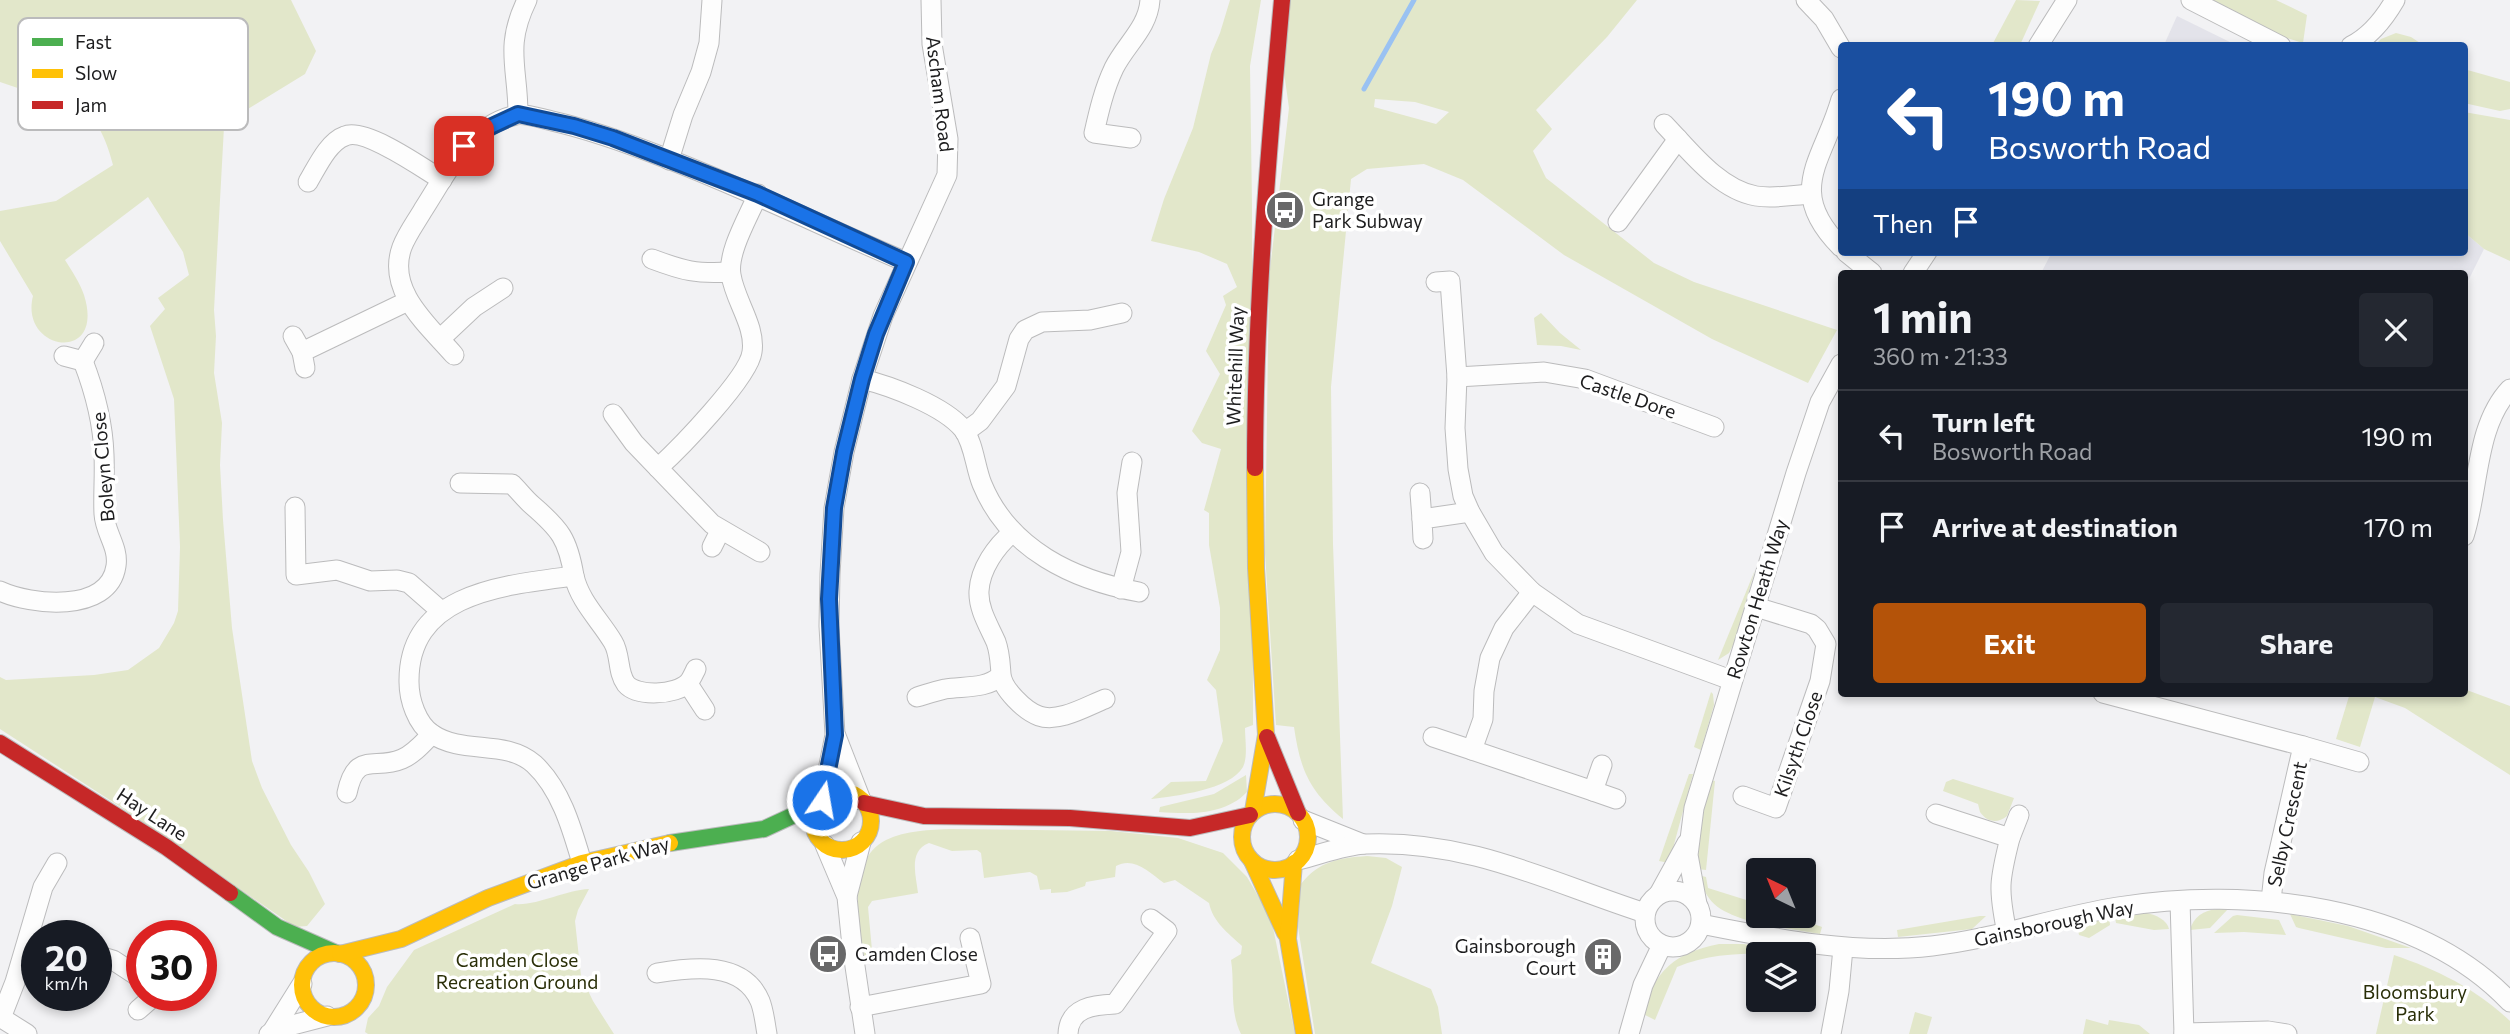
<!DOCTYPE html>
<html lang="en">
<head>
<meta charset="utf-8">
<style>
	body { margin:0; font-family:Commissioner,sans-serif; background:#242831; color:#f1f3f6; height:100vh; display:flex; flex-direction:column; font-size:26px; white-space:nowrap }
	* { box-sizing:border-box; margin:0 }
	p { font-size:23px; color:#9ea1a6 }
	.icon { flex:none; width:38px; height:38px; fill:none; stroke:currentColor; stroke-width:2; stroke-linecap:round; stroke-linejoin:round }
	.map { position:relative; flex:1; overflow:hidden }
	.details { position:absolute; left:1838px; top:270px; width:630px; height:427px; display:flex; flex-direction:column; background:#171b24; border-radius:7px; box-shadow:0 4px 10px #0003 }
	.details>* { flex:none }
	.top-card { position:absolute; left:1838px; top:42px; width:630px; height:214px; border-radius:7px; box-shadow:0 4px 10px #0003; background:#1a4fa0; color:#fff; overflow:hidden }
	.needle { width:46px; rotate:317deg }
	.tools { position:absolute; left:1746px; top:858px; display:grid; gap:14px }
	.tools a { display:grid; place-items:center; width:70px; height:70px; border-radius:7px; background:#171b24; box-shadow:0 4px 10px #0003; font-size:35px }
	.speed { position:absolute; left:21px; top:920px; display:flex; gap:14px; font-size:35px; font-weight:700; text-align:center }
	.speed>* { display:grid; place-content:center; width:91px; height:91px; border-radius:50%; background:#171b24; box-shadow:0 4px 10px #0003; line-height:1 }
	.speed small { font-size:18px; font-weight:400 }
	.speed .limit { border:10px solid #d22; background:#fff; color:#111 }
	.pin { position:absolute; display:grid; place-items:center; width:60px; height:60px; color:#fff; margin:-30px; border-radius:14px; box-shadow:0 4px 10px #0006 }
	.me { position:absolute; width:77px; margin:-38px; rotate:12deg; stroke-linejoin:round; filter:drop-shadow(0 0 5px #0008) }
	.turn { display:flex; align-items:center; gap:24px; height:147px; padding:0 35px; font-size:32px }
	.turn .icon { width:91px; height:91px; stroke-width:2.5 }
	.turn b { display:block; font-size:49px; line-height:60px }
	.then { display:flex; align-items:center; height:66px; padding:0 35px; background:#0003; gap:14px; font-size:26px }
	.round { display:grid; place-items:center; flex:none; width:74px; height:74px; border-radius:7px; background:#242831 }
	.summary { display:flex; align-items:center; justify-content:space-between; height:119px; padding:0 35px }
	h1 { font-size:42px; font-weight:700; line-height:52px }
	.button { display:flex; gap:14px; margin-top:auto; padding:14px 35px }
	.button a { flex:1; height:80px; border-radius:7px; background:#b45309; color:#fff; font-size:28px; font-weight:700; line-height:80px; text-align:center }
	.button a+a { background:#242831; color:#f1f3f6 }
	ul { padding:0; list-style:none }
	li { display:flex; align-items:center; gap:21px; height:91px; padding:0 35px; border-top:2px solid #363941 }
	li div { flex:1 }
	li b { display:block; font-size:26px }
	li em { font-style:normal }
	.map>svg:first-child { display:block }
	.built { fill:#e3e3ea }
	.green { fill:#e2e7ca; fill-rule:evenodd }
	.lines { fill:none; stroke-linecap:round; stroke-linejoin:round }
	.stream { stroke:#9ac2f2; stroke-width:5 }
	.street-casing { stroke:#bbbbbc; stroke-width:21 }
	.fast-casing { stroke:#bbbbbc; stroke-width:18 }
	.slow-casing { stroke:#bbbbbc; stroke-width:18 }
	.jam-casing { stroke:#bbbbbc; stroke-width:18 }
	.street { stroke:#fdfdfd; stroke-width:19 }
	.fast { stroke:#4caf50; stroke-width:16 }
	.slow { stroke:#ffc107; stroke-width:16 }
	.jam { stroke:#c62828; stroke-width:16 }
	.route-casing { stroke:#114b97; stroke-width:18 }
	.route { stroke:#1a73e8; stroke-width:12 }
	.labels { text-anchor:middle; stroke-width:7; stroke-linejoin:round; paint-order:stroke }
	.street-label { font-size:19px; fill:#1d1d1e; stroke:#fff }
	.poi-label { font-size:19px; fill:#1d1d1e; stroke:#fff; text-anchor:start }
	.park-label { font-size:19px; fill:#292e07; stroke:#fff }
	.key { fill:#fff; stroke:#bbbbbc; stroke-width:2 }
	.key-label { font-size:19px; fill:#1d1d1e }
</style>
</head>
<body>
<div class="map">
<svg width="2510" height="1034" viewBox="0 0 2510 1034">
	<rect width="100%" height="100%" fill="#f2f2f4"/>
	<g class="built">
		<polygon points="2177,16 2236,45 2164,45"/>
		<polygon points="2464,232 2484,249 2464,289 2464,273 2041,273 2052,252 2464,252"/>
	</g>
	<g class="green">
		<path d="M 0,0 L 291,0 L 316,51 L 305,74 L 230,120 L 224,127 L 214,310 L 216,336 L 214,373 L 222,423 L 220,465 L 223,520 L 232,628 L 252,761 L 262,788 L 291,845 L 309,872 L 325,904 L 307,926 L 295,927 L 119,806 L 0,729 L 0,677 L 6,680 L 94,675 L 128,670 L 159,648 L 174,623 L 178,611 L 180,547 L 174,399 L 150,326 L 165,309 L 158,298 L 189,275 L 183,252 L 148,197 L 65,260 C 72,271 80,283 84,295 C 106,365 19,351 33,296 L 0,241 L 0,211 L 56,201 L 113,165 C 104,131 95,116 67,95 L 59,102 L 0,82 Z"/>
		<path d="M 1230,0 L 1261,0 L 1250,66 L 1252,206 L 1253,725 L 1245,728 C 1245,739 1248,757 1243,767 C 1230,790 1175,796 1151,799 L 1171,782 L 1206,781 L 1223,741 L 1216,690 L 1207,680 L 1220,650 L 1220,608 L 1209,545 L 1209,513 L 1204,510 L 1221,449 L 1202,443 L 1192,431 L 1220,374 L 1206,351 L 1226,305 L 1223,296 L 1237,287 L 1227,264 L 1199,252 L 1151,241 L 1164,199 L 1193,128 L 1211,54 L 1220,33 Z"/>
		<path d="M 1287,0 L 1637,0 L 1607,37 L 1536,110 L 1552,129 L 1533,151 L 1546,178 L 1654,263 L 1694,282 L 1837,330 L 1808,383 L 1712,339 L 1564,255 L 1463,180 L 1424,164 L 1367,169 L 1351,179 L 1331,387 L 1333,544 L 1343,819 C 1309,791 1300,769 1294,727 L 1276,725 L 1265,553 L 1269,278 L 1289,108 L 1281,51 ZM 1375,99 L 1415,102 L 1449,112 L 1436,124 L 1374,107 Z"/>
		<polygon points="2016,0 2040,1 2020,45 1992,45"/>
		<polygon points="2212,0 2276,0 2307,15 2303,43 2284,37"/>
		<polygon points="2396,33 2411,37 2423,45 2375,45 2381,39"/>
		<polygon points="2464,69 2510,82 2510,109 2500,111 2464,103"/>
		<polygon points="2464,112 2510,120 2510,261 2484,249 2464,232"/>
		<polygon points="1541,313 1560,333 1581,350 1561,346 1537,345 1534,318"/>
		<polygon points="1755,570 1734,643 1729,653 1718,660"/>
		<polygon points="2464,689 2510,706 2510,775 2405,708 2375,697 2360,747 2336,739 2350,693 2464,693"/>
		<polygon points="1711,692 1713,694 1714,705 1701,750 1694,747"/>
		<polygon points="1689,774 1693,774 1669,863 1659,861"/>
		<path d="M 1246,775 L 1247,792 C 1224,816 1189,814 1159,812 L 1160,807 L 1214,794 Z"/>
		<path d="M 1953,779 L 2014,798 L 2007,816 C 1997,824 1987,822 1980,812 L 1978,804 L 1943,791 L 1946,782 Z"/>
		<polygon points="1710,780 1715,781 1706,870 1698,869 1698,833"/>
		<path d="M 951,829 L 1111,831 L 1178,838 L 1223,853 L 1247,877 L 1271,918 L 1295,1034 L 1241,1034 C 1229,1010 1235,985 1231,960 L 1241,954 L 1242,946 C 1228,933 1213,922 1209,903 L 1175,880 L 1164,883 C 1150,873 1134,856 1116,866 L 1115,877 L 1086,882 L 1085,886 L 1067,892 L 1051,893 L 1051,889 L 1040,890 L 1037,876 L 1030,872 L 984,878 L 981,853 L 977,850 L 952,851 L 929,843 C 908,851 916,875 918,893 L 872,901 L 868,907 L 873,961 L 865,962 C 859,926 845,860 886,840 C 906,830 930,830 951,829 Z"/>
		<path d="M 1367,856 L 1386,858 L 1402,867 L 1392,906 L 1371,963 L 1431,989 L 1438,1007 L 1442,1034 L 1315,1034 L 1298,927 L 1301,884 C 1319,861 1339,858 1367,856 Z"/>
		<path d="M 1698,875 L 1706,877 L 1708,888 L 1759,904 L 1752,922 C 1721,911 1709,908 1698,875 Z"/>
		<path d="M 589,889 L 578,910 L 575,921 L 581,976 L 593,1001 L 614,1034 L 368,1034 L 365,1032 L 368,1018 L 379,1006 L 387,987 L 414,950 L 515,904 C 537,906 565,890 589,889 Z"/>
		<path d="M 2217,909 L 2228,909 L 2210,928 L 2190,930 C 2193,917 2204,910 2217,909 Z"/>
		<path d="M 2147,913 C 2156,915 2167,920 2169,929 L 2154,930 L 2116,923 L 2115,917 Z"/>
		<polygon points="2290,914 2348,926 2411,948 2386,948 2299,928 2296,927"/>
		<polygon points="1761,915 1788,915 1822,927 1820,934 1759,924"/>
		<polygon points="2237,915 2279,920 2286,935 2244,932 2214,933 2233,916"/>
		<polygon points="1980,916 1986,916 1972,929 1898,937 1897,930"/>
		<polygon points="2109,917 2110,925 2089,938 2079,935 2077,924"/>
		<path d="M 1719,944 L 1743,944 L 1809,952 L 1808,956 L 1804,954 C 1761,954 1718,950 1677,967 L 1655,1020 L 1643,1014 C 1654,970 1675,953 1719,944 Z"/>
		<path d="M 2394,955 C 2438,970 2476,989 2510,1021 L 2510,1034 L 2376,1034 Z"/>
		<polygon points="1915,1012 1932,1017 1927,1034 1909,1034"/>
		<polygon points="2086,1019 2108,1025 2109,1020 2139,1025 2150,1034 2083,1034"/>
	</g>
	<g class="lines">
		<polyline class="stream" points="1364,89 1414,0"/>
		<defs>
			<g id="street">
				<polyline points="1806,0 1824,19 1841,48"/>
				<polyline points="2191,0 2281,46"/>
				<polyline points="2038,46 2067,0"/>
				<path d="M 2351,46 C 2371,36 2384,19 2395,0"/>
				<path d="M 1841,99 C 1824,160 1784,190 1841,247"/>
				<path d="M 518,114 C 518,67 504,47 527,0"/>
				<polyline points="1664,124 1678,139"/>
				<path d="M 1131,138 L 1094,133 C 1099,111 1104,89 1114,68 C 1126,44 1148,28 1150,0"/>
				<polyline points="669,160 683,115 701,72 709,43 712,0"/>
				<path d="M 308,182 C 317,167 328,142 345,136 C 365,127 424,169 442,180"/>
				<path d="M 758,194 C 749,216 727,252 731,275 C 735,301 756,326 752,352 C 749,377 679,449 658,468 L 712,524 L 760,552"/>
				<path d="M 1618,222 L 1678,139 C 1698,161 1725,191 1756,196 C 1774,199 1793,195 1811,194"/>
				<polyline points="1846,252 1872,273"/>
				<path d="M 652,259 C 684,271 696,274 730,272"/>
				<polyline points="1913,273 1927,252"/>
				<polyline points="1436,282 1450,281 1457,377 1455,428 1458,469 1463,496 1470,512 1494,553 1532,592 1578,624 1731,680"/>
				<polyline points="293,336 302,352"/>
				<polyline points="440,339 474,307 503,288"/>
				<path d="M 454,355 C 429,326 386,291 402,247 C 407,234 416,222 423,210 C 447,173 468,126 516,115 C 526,113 542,119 552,121 C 592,130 630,144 668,159 C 749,190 826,228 906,262"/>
				<polyline points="83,361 94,343"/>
				<polyline points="305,368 302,352 408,301"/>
				<polyline points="1457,377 1544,372 1585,379 1714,427"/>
				<path d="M 862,379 C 891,386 944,406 963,429 C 974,443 975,467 982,484 C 1009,550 1074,580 1139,592"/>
				<polyline points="613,414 634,443 658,468"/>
				<polyline points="965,432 980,421 1006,386 1019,339 1025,330 1042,322 1090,320 1122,313"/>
				<path d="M 460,483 L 512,484 C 519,491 525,499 532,505 C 560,529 568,539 574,576"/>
				<polyline points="1420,493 1422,519"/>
				<polyline points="295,507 296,575 337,570 370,581 397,580 409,583 441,611"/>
				<path d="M 1013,532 C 996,546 980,569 979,591 C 978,609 989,626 996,642 C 1000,653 1000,662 1001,674 C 1002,689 1025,711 1039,716 C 1059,723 1087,706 1105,699"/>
				<path d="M 2464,536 C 2479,490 2475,426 2510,389"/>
				<polyline points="1423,539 1422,519 1470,512"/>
				<polyline points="712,547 720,531"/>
				<polyline points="1121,589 1131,552 1127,493 1132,462"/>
				<path d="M 0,591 C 30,605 109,614 116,566 C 119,547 105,533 104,514 C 103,495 105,475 104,455 C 103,423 95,392 83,361 L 64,356"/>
				<polyline points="1532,592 1504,628 1490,658 1484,691 1483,719 1472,750 1593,791 1602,765"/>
				<polyline points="688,684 705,710"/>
				<polyline points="2103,693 2303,746 2274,873 2271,901"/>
				<path d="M 917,697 C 927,694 936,691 945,689 C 963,686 987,689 1000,676"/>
				<polyline points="836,736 861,800"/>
				<polyline points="1433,737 1472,750"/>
				<polyline points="2303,746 2359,762"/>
				<polyline points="1593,791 1616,799"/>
				<path d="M 347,793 C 356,750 374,771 402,759 C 414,754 423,743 432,734"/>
				<polyline points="1743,796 1776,808 1820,681 1826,644 1817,629 1811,624 1756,607"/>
				<polyline points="822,800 835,735 829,626 830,574 834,508 844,452 862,379 883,316 947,175 948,139 932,44 931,0"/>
				<path d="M 1936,814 L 2010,838 C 1999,881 1998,889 2007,933"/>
				<polyline points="1303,820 1363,844"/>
				<polyline points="2010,838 2019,815"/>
				<polyline points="825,845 847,897 852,946 865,1034"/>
				<path d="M 1298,860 C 1319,855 1344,845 1366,844 C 1471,840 1549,882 1645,913"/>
				<path d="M 582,863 C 572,829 561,789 534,764 C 506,739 463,755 432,734 C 417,724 409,700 409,682 C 408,592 506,585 574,576 C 580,602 600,620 613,642 C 621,655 617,672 626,684 C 637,697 676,695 688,683 C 691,680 694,673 696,669"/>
				<circle cx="1673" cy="919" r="28"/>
				<polyline points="1659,894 1687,843"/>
				<polyline points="847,896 861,842"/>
				<polyline points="2180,901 2184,1034"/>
				<polyline points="1697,904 1688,855 1694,808 1796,473 1820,402 1841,364"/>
				<path d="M 1701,924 C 1776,939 1854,955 1932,946 C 1995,939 2055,917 2118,907 C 2245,886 2417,904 2510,1002"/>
				<polyline points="96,955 113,960 142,979"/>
				<path d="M 657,973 C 693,967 743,961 760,1001 C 764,1011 765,1023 767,1034"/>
				<polyline points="860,1007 981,984 970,938"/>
				<polyline points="138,1010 154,996"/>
				<polyline points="0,1017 27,1034"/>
				<polyline points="1,1018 15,982 43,887 57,863"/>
				<polyline points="272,1032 302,984"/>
				<polyline points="2184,1033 2268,1031 2287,1034"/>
				<polyline points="269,1034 285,1027 327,1016"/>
				<path d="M 1068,1034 C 1069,1007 1094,1005 1115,1004 L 1167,931 L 1151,919"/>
				<polyline points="1629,1034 1643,985 1662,945"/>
				<polyline points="1831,1034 1839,991 1843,948"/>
			</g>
			<g id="fast">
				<polyline points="670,843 764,829 820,803"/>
				<polyline points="230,893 277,927 336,953"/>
			</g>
			<g id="slow">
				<circle cx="842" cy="821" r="29"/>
				<circle cx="1275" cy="837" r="33"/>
				<polyline points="1253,811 1266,735 1256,568 1255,468"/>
				<polyline points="1252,861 1285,933"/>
				<polyline points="1294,863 1288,939 1304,1034"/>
				<circle cx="334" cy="985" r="32"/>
				<polyline points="340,954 401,939 488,898 582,863 670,843"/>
			</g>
			<g id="jam">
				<path d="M 1255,468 C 1255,311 1268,156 1282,0"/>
				<polyline points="1267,737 1298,813"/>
				<polyline points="0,743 166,847 230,893"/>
				<polyline points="864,803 924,816 1070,818 1190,828 1250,815"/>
			</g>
		</defs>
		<use href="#street" class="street-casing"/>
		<use href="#fast" class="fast-casing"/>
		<use href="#slow" class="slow-casing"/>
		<use href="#jam" class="jam-casing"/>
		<use href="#street" class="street"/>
		<use href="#fast" class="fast"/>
		<use href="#slow" class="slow"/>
		<use href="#jam" class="jam"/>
	</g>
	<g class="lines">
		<defs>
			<polyline id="route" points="464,146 488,128 518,114 574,126 613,138 758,194 906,262 876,334 862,379 844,452 834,508 829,599 835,735 822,800"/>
		</defs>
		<use href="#route" class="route-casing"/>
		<use href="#route" class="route"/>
	</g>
	<defs>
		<symbol id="bus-disc" viewBox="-11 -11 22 22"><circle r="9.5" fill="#686869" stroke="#fff"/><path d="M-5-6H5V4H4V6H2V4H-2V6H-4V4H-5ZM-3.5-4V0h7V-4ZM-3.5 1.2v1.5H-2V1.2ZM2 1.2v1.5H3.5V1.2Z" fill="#fff"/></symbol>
		<symbol id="building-disc" viewBox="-11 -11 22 22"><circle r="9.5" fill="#686869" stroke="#fff"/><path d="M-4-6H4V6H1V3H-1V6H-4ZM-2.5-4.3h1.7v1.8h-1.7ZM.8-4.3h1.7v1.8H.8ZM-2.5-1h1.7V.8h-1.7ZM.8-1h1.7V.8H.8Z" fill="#fff"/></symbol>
	</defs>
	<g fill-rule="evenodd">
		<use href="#bus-disc" x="1263" y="188" width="44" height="44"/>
		<use href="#bus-disc" x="806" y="932" width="44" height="44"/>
		<use href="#building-disc" x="1581" y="935" width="44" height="44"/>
	</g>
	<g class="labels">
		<g class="street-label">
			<text transform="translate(940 94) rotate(83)" y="7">Ascham Road</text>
			<text transform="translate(1235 366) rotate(-88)" y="7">Whitehill Way</text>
			<text transform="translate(1628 396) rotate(19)" y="7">Castle Dore</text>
			<text transform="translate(103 467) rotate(-95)" y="7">Boleyn Close</text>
			<text transform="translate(1757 599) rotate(-73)" y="7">Rowton Heath Way</text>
			<text transform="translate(1798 744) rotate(-71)" y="7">Kilsyth Close</text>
			<text transform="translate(152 814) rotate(33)" y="7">Hay Lane</text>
			<text transform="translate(2287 824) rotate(-78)" y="7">Selby Crescent</text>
			<text transform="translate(598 863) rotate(-16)" y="7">Grange Park Way</text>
			<text transform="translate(2054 923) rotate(-12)" y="7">Gainsborough Way</text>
		</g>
		<g class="poi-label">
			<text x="1312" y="206">Grange<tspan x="1312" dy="22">Park Subway</tspan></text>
			<text x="1576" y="953" text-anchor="end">Gainsborough<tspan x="1576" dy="22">Court</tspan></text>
			<text x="855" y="961">Camden Close</text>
		</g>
		<g class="park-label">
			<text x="517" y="967">Camden Close<tspan x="517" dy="22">Recreation Ground</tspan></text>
			<text x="2415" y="999">Bloomsbury<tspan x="2415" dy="22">Park</tspan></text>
		</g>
	</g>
	<rect x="18" y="18" width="230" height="112" rx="10" class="key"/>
	<rect x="32" y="38" width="31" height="8" fill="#4caf50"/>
	<rect x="32" y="69" width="31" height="9" fill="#ffc107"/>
	<rect x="32" y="101" width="31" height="8" fill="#c62828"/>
	<g class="key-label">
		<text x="75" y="49">Fast</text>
		<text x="75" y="80">Slow</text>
		<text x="75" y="112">Jam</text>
	</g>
</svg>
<div class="tools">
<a><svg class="needle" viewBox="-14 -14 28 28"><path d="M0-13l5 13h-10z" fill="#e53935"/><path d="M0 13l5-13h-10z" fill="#9ea1a6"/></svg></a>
<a><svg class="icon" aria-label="layers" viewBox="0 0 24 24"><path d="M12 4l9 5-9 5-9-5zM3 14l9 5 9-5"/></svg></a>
</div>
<div class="speed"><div>20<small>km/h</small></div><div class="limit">30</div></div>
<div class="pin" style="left:464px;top:146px;background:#d93025"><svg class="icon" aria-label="arrive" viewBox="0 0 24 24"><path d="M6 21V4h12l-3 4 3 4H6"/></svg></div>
<svg class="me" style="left:822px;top:800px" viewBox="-20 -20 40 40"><circle r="17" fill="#1a73e8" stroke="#fff" stroke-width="3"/><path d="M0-11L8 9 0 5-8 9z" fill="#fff"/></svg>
<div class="top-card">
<div class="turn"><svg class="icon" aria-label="left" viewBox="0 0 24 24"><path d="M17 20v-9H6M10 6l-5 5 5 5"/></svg><div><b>190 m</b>Bosworth Road</div></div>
<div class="then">Then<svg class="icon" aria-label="arrive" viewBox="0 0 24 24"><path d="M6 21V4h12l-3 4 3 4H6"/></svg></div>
</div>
<section class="details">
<div class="summary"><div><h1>1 min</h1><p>360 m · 21:33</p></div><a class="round"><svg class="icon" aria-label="close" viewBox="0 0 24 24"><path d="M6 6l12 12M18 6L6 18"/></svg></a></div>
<ul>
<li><svg class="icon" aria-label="left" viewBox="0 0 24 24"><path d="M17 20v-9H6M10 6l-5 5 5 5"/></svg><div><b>Turn left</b><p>Bosworth Road</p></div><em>190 m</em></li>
<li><svg class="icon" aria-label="arrive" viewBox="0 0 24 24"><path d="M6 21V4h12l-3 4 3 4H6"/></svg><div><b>Arrive at destination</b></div><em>170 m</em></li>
</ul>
<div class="button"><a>Exit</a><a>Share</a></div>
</section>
</div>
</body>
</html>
